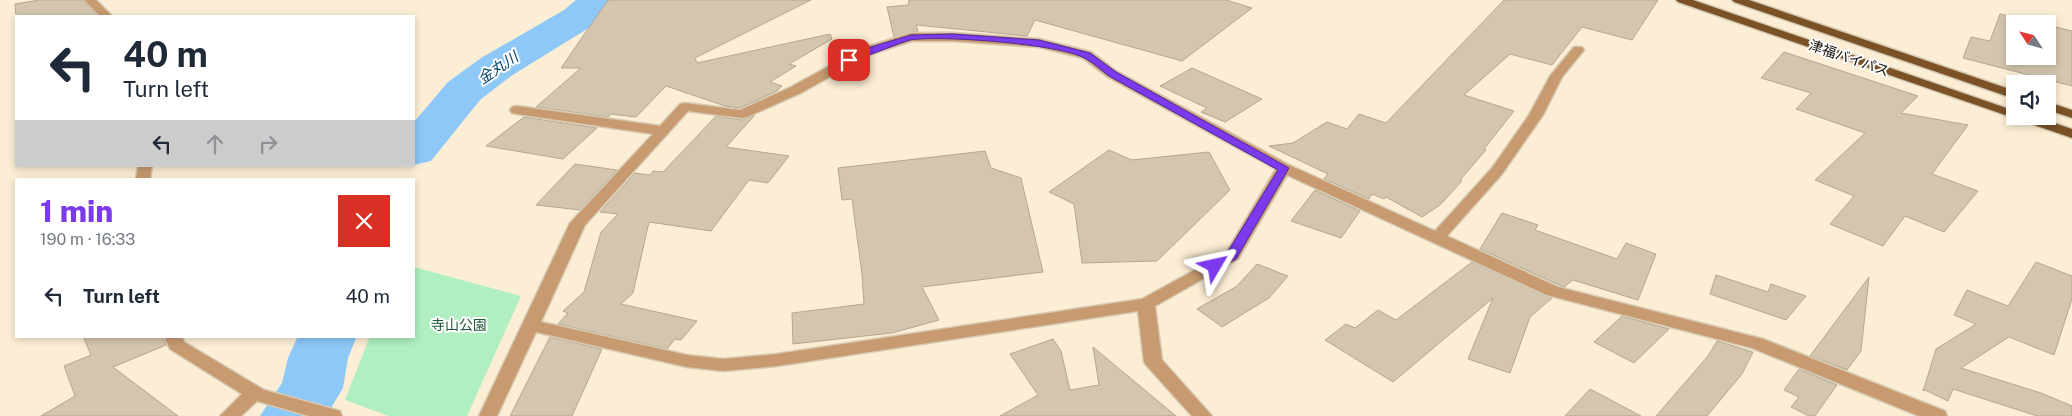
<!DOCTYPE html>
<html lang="en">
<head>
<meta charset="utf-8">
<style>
	body { margin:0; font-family:"Public Sans","Noto Sans JP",sans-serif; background:#f2f2f3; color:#1f2937; height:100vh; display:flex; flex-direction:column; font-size:19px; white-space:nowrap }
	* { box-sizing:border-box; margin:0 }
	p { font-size:16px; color:#747a83 }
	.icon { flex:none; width:28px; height:28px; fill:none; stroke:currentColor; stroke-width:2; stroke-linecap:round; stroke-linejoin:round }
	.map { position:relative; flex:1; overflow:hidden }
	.panel { position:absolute; left:15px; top:178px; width:400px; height:160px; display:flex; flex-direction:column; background:#fff; border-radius:0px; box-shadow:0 2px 8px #0003 }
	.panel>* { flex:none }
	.top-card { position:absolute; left:15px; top:15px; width:400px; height:152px; border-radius:0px; box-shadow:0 2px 8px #0003; background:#fff; color:#1f2937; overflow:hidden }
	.needle { width:32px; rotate:306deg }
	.controls { position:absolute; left:2006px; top:15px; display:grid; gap:10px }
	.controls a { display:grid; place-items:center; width:50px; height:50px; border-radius:0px; background:#fff; box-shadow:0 2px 8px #0003; font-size:25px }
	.pin { position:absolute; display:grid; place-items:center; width:42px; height:42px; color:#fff; margin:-21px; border-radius:10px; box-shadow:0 2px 8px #0006 }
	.me { position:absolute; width:55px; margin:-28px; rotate:54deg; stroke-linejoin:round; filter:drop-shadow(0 0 4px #0008) }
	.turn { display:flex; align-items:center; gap:18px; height:105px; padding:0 25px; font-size:22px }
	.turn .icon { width:65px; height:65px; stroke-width:2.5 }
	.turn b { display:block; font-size:35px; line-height:42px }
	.lanes { display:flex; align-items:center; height:48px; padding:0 25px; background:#0003; justify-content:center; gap:25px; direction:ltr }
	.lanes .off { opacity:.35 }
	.round { display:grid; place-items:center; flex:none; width:52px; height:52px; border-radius:0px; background:#f2f2f3 }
	.summary { display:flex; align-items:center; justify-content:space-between; height:85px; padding:0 25px }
	h1 { font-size:30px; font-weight:800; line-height:38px; color:#7c3aed }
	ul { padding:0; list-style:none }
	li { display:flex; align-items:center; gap:15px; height:65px; padding:0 25px }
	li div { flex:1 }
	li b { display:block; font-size:19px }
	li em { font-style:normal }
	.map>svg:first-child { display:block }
	.green { fill:#afefc1 }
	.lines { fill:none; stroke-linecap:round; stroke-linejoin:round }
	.river { fill:#8dc8f9; fill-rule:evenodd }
	.building { fill:#d4c6ae; stroke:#b4a78f }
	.minor-casing { stroke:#d7cab3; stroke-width:3 }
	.trunk-casing { stroke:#d7cab3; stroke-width:3 }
	.minor { fill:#c79a6f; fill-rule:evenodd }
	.trunk { fill:#7a5226; fill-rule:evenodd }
	.route { fill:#7c3aed; stroke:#51269a }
	.labels { text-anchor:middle; stroke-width:4; stroke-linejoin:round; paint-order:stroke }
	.street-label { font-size:14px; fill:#130e06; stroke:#fdfdfd }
	.park-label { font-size:14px; fill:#1d5935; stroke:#fdfdfd }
	.water-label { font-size:15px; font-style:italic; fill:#024167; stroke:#fdfdfd }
</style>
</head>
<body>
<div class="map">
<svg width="2072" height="416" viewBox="0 0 2072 416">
	<rect width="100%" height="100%" fill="#fceed4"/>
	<polygon class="green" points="414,267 521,296 467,416 389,416 345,400 370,336 414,336"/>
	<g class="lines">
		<g class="river">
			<polygon points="576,0 615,0 603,17 592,26 511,76 480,100 431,161 414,165 414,122 448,82 481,58 564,10"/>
			<polygon points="298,336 357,336 348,358 343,388 326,416 260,416 282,383 288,358"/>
		</g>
	</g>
	<g class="building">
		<polygon points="39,0 82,0 98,16 16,16 15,4"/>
		<polygon points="608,0 811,0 695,58 697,63 830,34 832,39 789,64 796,66 770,82 782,86 777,91 740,108 725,106 666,86 636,117 611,114 608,117 536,107 581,68 561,68"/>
		<polygon points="909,0 1226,0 1252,8 1182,61 1035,20 1027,36 916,25 918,31 894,37 887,7 908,5"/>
		<polygon points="1504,0 1658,0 1632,40 1582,27 1552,65 1510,54 1464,95 1514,111 1484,149 1486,150 1460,180 1462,181 1440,205 1422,217 1386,197 1384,199 1372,194 1369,199 1324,179 1328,174 1269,146 1293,143 1327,122 1347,129 1359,114 1386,123"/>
		<polygon points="2000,14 2042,24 2015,24 2015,56 2048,56 2048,25 2072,31 2072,86 1963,58 1971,37 1990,41"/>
		<polygon points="1784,52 1918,96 1901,113 1968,125 1932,174 1978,191 1944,232 1905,216 1883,246 1830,224 1854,196 1815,180 1865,133 1796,109 1811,93 1761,78"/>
		<polygon points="1192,68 1262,99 1225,122 1201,112 1207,108 1160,86"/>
		<polygon points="755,115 726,147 789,156 768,183 749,180 711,231 649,222 633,293 621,304 697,321 681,340 675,339 667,349 558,324 568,313 563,311 584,292 601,232 618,214 600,212 635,173 650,175 653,171 663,172 716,116 742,120"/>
		<polygon points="524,117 597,128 563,159 486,146"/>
		<polygon points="1109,150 1132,160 1209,152 1230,190 1157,261 1082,263 1074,204 1049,192"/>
		<polygon points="985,151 991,168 1021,178 1043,272 922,287 939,320 892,333 793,344 792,313 864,304 862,274 852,199 842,200 838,168"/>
		<polygon points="575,164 617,170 580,210 536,205"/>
		<polygon points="1315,190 1360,211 1341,238 1291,221"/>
		<polygon points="1502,213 1538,225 1535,230 1617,259 1626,243 1656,254 1638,300 1573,280 1564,287 1559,285 1480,249"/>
		<polygon points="1472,262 1552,298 1530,317 1510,373 1468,359 1493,298 1393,382 1325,340 1346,324 1355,328 1378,310 1396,320"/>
		<polygon points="2036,262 2072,276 2072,299 2054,355 2009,337 1961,368 2041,393 2072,406 2072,416 2037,416 1953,389 1948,401 1925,390 1923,391 1936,349 1976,324 1954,315 1967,290 2008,306"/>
		<polygon points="1257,264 1288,276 1269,298 1222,327 1197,309 1237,286"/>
		<polygon points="1716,275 1768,292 1771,284 1806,296 1786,320 1710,294"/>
		<polygon points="1869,277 1861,351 1847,370 1810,356"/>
		<polygon points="1622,316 1669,329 1634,363 1594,342"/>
		<polygon points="83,336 162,336 166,345 113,367 178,416 41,416 75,396 64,366 91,355"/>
		<polygon points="550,337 602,349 572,416 510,416"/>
		<polygon points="1053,339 1061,351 1070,390 1099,385 1093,347 1176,416 1000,416 1038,395 1010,354"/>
		<polygon points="1717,341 1753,352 1742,374 1707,416 1656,416 1708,356"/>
		<polygon points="1799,369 1837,385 1815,416 1809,416 1791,407 1799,397 1784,390"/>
		<polygon points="1590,389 1641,416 1565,416"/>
	</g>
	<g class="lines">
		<defs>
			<g id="minor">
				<polygon points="84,0 96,0 112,16 100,16"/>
				<path d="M 911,33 L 953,33 L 1039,39 L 1091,52 L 1116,71 L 1289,165 L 1435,231 L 1492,168 L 1529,115 L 1550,76 L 1574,47 L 1582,47 L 1584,50 L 1562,77 L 1543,115 L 1502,174 L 1447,236 L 1558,287 L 1763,339 L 1945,411 L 1947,416 L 1919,416 L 1752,348 L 1547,295 L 1287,175 L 1238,259 L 1155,306 L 1162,360 L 1212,416 L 1192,416 L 1147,366 L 1144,362 L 1138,311 L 777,366 L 723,371 L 687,367 L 536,332 L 497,416 L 479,416 L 570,223 L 653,134 L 517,114 L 512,113 L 510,110 L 512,107 L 517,106 L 660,126 L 680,104 L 685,103 L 740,110 L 791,87 L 860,49 ZM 912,41 L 953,41 L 1039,47 L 1083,58 L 1108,77 L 1276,169 L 1226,253 L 1142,299 L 777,354 L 723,359 L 687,355 L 541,322 L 585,225 L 688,111 L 742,118 L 747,117 L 801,93 L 868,55 Z"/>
				<polygon points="138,166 152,166 150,179 136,179"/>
				<polygon points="164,336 182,336 184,342 264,390 340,411 342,416 309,416 257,401 241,416 220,416 242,394 170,349"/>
			</g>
			<g id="trunk">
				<polygon points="1676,0 1693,0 2015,111 2015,116 2034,116 2072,129 2072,138 1678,2"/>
				<polygon points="1732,0 1749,0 2015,91 2015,99 1734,2"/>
				<polygon points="2048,102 2072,110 2072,118 2048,110"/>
			</g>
		</defs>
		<use href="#minor" class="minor-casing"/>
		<use href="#trunk" class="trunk-casing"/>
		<use href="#minor" class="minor"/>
		<use href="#trunk" class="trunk"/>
	</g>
	<path class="route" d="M 953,34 L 1039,40 L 1090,53 L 1116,72 L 1289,168 L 1236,259 L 1219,268 L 1210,268 L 1209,266 L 1227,253 L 1278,170 L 1109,76 C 1101,70 1093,62 1084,58 C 1060,44 939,35 910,40 C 899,43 851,63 846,62 L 844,60 L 861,50 L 911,35 Z"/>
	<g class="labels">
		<g class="street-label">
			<text transform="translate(1849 58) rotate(19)" y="5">津福バイパス</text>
		</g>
		<g class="park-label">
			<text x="459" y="330">寺山公園</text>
		</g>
		<g class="water-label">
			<text transform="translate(498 68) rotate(-34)" y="5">金丸川</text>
		</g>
	</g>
</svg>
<div class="controls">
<a><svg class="needle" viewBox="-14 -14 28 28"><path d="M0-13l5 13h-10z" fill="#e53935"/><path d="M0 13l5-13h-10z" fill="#747a83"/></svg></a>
<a><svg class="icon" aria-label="sound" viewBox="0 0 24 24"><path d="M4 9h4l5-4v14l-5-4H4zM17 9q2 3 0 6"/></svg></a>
</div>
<div class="pin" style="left:849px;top:60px;background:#d93025"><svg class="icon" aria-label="arrive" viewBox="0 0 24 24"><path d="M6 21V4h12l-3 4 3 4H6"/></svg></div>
<svg class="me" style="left:1215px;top:266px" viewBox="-20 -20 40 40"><path d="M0-17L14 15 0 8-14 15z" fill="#7c3aed" stroke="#fff" stroke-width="4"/></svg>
<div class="top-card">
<div class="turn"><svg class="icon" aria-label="left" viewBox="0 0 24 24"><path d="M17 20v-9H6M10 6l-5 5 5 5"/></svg><div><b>40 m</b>Turn left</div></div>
<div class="lanes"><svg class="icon" aria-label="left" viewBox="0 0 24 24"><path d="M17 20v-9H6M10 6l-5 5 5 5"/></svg><svg class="icon off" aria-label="ahead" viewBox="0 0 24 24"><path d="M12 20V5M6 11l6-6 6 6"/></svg><svg class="icon off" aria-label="right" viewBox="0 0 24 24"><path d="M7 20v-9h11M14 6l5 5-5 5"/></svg></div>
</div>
<section class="panel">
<div class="summary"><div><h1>1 min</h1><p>190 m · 16:33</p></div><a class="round" style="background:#d93025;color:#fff"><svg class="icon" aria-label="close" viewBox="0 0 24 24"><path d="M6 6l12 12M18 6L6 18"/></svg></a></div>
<ul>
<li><svg class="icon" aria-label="left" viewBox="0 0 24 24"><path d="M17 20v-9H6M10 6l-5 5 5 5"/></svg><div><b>Turn left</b></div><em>40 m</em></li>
</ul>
</section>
</div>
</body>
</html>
